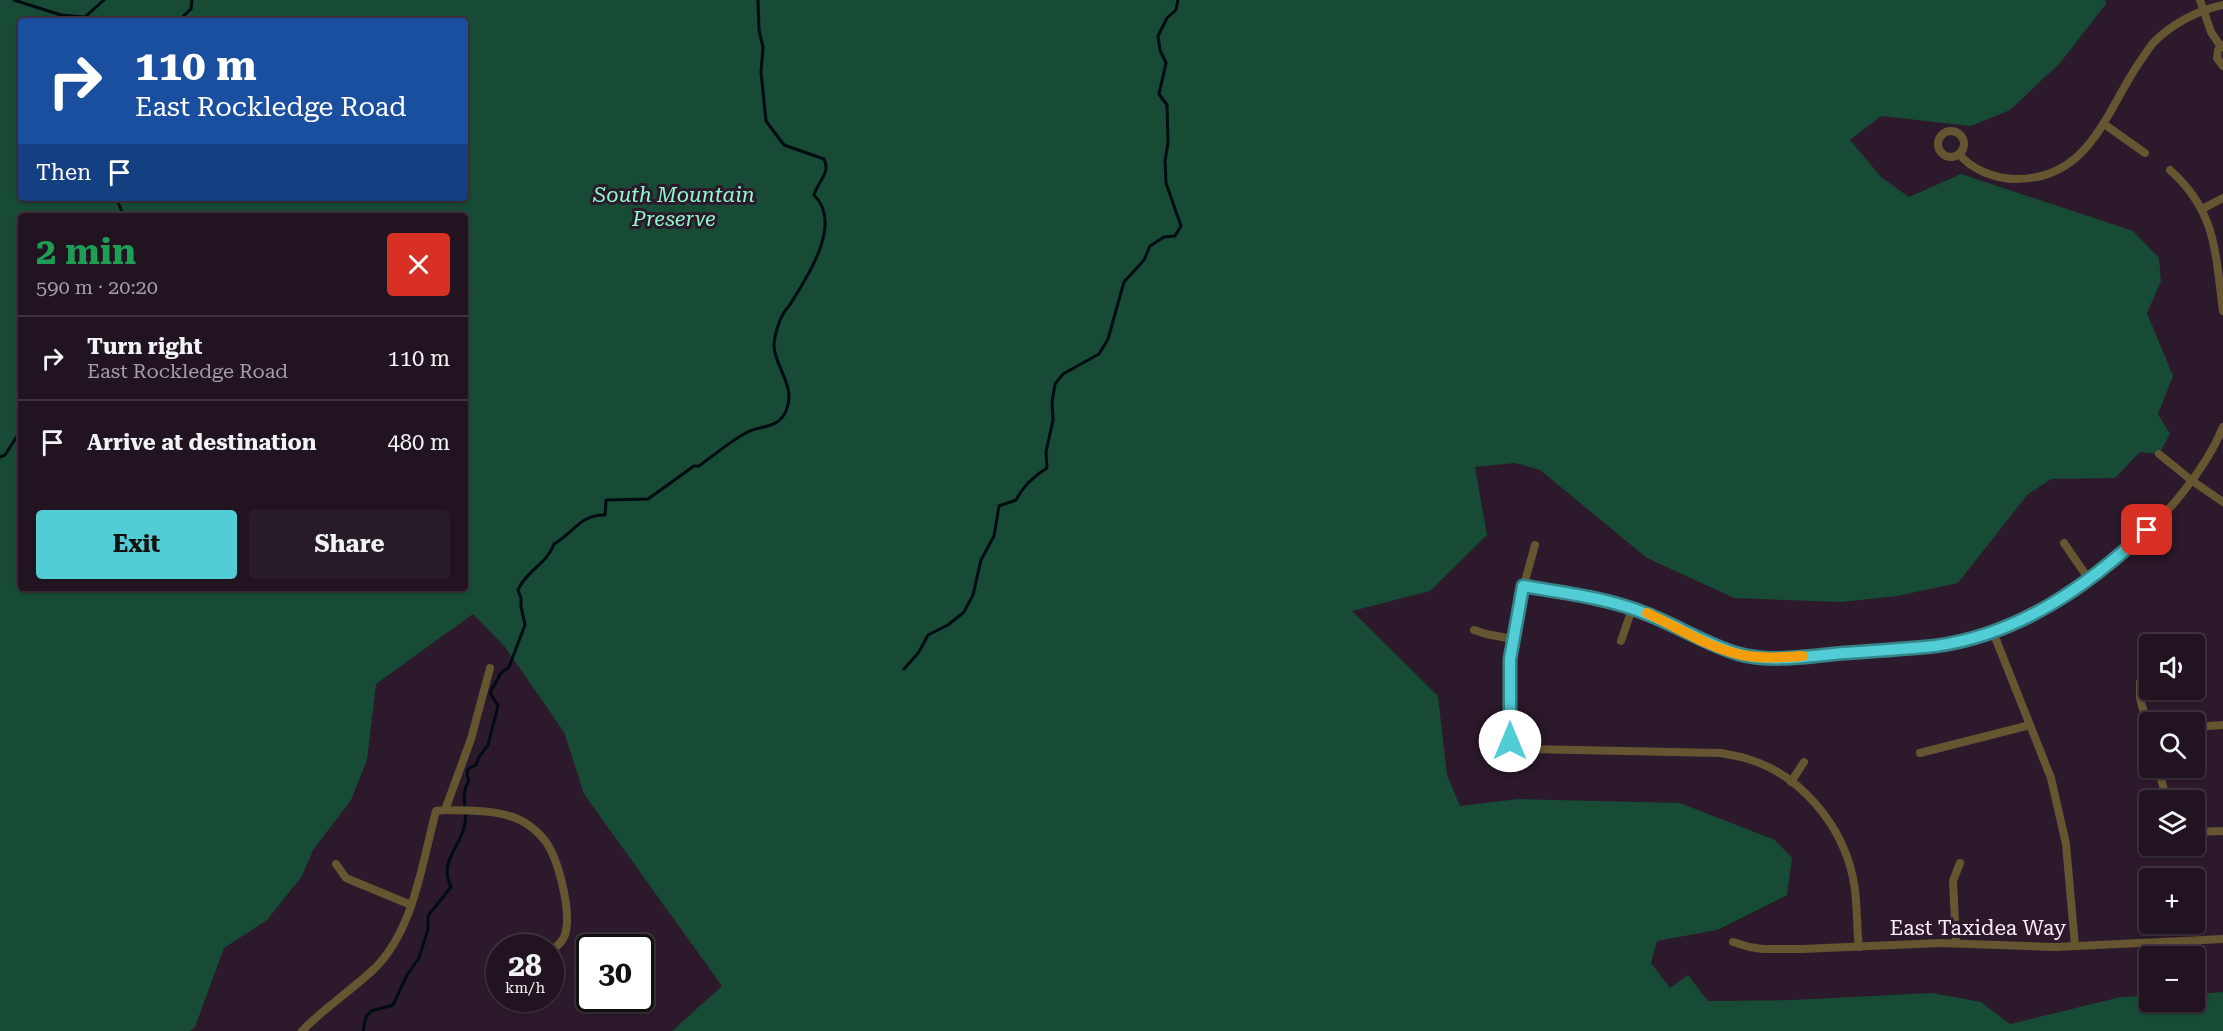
<!DOCTYPE html>
<html lang="en">
<head>
<meta charset="utf-8">
<style>
	body { margin:0; font-family:"Roboto Serif",serif; background:#291c29; color:#f1f3f6; height:100vh; display:flex; flex-direction:column; font-size:22px; white-space:nowrap }
	* { box-sizing:border-box; margin:0 }
	p { font-size:20px; color:#a29ea5 }
	.icon { flex:none; width:33px; height:33px; fill:none; stroke:currentColor; stroke-width:2; stroke-linecap:round; stroke-linejoin:round }
	.map { position:relative; flex:1; overflow:hidden }
	.drawer { position:absolute; left:18px; top:213px; width:450px; height:378px; display:flex; flex-direction:column; background:#211320; border-radius:6px; box-shadow:0 2px 4px #0004,0 0 0 2px #3e323e }
	.drawer>* { flex:none }
	.banner { position:absolute; left:18px; top:18px; width:450px; height:183px; border-radius:6px; box-shadow:0 2px 4px #0004,0 0 0 2px #3e323e; background:#1a4fa0; color:#fff; overflow:hidden }
	.buttons { position:absolute; left:2139px; top:634px; display:grid; gap:12px }
	.buttons a { display:grid; place-items:center; width:66px; height:66px; border-radius:6px; background:#211320; box-shadow:0 2px 4px #0004,0 0 0 2px #3e323e; font-size:30px }
	.speed { position:absolute; left:486px; top:934px; display:flex; gap:12px; font-size:30px; font-weight:700; text-align:center }
	.speed>* { display:grid; place-content:center; width:78px; height:78px; border-radius:50%; background:#211320; box-shadow:0 2px 4px #0004,0 0 0 2px #3e323e; line-height:1 }
	.speed small { font-size:15px; font-weight:400 }
	.speed .limit { border:3px solid #111; border-radius:9px; background:#fff; color:#111 }
	.pin { position:absolute; display:grid; place-items:center; width:51px; height:51px; color:#fff; margin:-26px; border-radius:12px; box-shadow:0 3px 9px #0006 }
	.me { position:absolute; width:66px; margin:-33px; rotate:0deg; stroke-linejoin:round; filter:drop-shadow(0 0 4px #0008) }
	.turn { display:flex; align-items:center; gap:21px; height:126px; padding:0 18px; font-size:27px }
	.turn .icon { width:78px; height:78px; stroke-width:2.5 }
	.turn b { display:block; font-size:42px; line-height:51px }
	.then { display:flex; align-items:center; height:57px; padding:0 18px; background:#0003; gap:12px; font-size:22px }
	.round { display:grid; place-items:center; flex:none; width:63px; height:63px; border-radius:6px; background:#291c29 }
	.headline { display:flex; align-items:center; justify-content:space-between; height:102px; padding:0 18px }
	h1 { font-size:36px; font-weight:700; line-height:45px; color:#1e9e55 }
	.action { display:flex; gap:12px; margin-top:auto; padding:12px 18px }
	.action a { flex:1; height:69px; border-radius:6px; background:#52ccd5; color:#111; font-size:24px; font-weight:700; line-height:69px; text-align:center }
	.action a+a { background:#291c29; color:#f1f3f6 }
	ul { padding:0; list-style:none }
	li { display:flex; align-items:center; gap:18px; height:84px; padding:0 18px; border-top:2px solid #3e323e }
	li div { flex:1 }
	li b { display:block; font-size:22px }
	li em { font-style:normal }
	.map>svg:first-child { display:block }
	.green { fill:#174b36; fill-rule:evenodd }
	.lines { fill:none; stroke-linecap:round; stroke-linejoin:round }
	.stream { stroke:#010c12; stroke-width:3 }
	.street { stroke:#665531; stroke-width:8 }
	.route-casing { stroke:#35858a; stroke-width:15 }
	.route { stroke:#52ccd5; stroke-width:10 }
	.slow { stroke:#f59e0b; stroke-width:10 }
	.labels { text-anchor:middle; stroke-width:6; stroke-linejoin:round; paint-order:stroke }
	.park-label { font-size:21px; font-style:italic; fill:#8bfbc9; stroke:#2c192b }
	.street-label { font-size:21px; fill:#fbedf9; stroke:#2c192b }
</style>
</head>
<body>
<div class="map">
<svg width="2223" height="1031" viewBox="0 0 2223 1031">
	<rect width="100%" height="100%" fill="#2c192b"/>
	<path class="green" d="M 0,0 L 2105,0 L 2106,4 L 2060,63 L 2010,110 L 1971,126 L 1881,116 L 1850,140 L 1881,177 L 1909,197 L 1961,174 L 2133,231 L 2159,258 L 2161,281 L 2147,313 L 2173,376 L 2158,414 L 2170,434 L 2159,454 L 2140,452 L 2115,478 L 2051,479 L 2027,495 L 1958,583 L 1897,596 L 1841,602 L 1734,598 L 1647,558 L 1540,470 L 1515,463 L 1475,467 L 1487,535 L 1430,591 L 1352,611 L 1438,696 L 1447,775 L 1460,806 L 1518,799 L 1680,803 L 1775,840 L 1792,858 L 1787,895 L 1717,930 L 1657,941 L 1651,963 L 1670,988 L 1688,975 L 1708,1001 L 1792,1000 L 1932,993 L 1981,1002 L 2010,1024 L 2121,997 L 2149,996 L 2150,1002 L 2194,1002 L 2195,994 L 2223,992 L 2223,1031 L 672,1031 L 722,986 L 584,794 L 564,732 L 505,647 L 473,614 L 376,684 L 367,760 L 351,800 L 313,850 L 302,876 L 267,920 L 224,948 L 195,1027 L 190,1031 L 0,1031 ZM 21,21 L 465,21 L 465,198 L 21,198 ZM 21,216 L 465,216 L 465,588 L 21,588 Z"/>
	<g class="lines">
		<g class="stream">
			<polyline points="14,0 61,15 85,17 104,0"/>
			<polyline points="178,21 191,9 192,0"/>
			<polyline points="116,198 124,216"/>
			<polyline points="0,457 5,455 21,430"/>
			<path d="M 904,669 L 919,652 L 928,635 L 948,625 L 964,612 L 973,595 L 981,560 L 994,536 L 999,506 L 1016,500 C 1023,486 1034,476 1047,468 L 1046,452 L 1053,420 L 1052,402 L 1055,384 L 1063,374 L 1099,354 L 1108,339 L 1124,282 L 1144,260 L 1150,246 L 1164,237 L 1175,236 L 1181,226 L 1166,183 L 1165,161 L 1168,143 L 1167,105 L 1159,94 L 1166,63 L 1160,50 L 1158,36 L 1167,18 L 1176,10 L 1178,0"/>
			<path d="M 363,1031 L 366,1017 L 371,1011 L 393,1005 L 407,975 L 419,958 L 428,929 L 428,916 L 451,887 C 438,860 462,847 465,823 C 468,808 459,796 469,781 L 467,775 L 468,769 L 476,765 L 479,757 L 488,745 L 498,706 L 490,693 L 501,673 L 509,667 L 525,625 L 521,606 L 521,598 L 518,590 C 526,571 547,564 554,544 C 573,533 581,514 605,515 L 606,500 L 648,499 L 694,466 L 699,466 C 714,455 728,443 744,434 C 759,424 777,431 786,411 C 797,386 774,367 774,345 C 774,337 779,321 783,314 C 785,310 789,307 791,303 C 808,276 843,223 814,195 C 818,181 831,173 824,159 L 784,145 L 766,121 L 761,72 L 763,47 L 759,30 L 758,0"/>
		</g>
		<g class="street">
			<polyline points="2200,0 2211,32 2221,47"/>
			<polyline points="2223,45 2218,50 2217,58 2223,66"/>
			<polyline points="2104,124 2145,153"/>
			<circle cx="1951" cy="144" r="13"/>
			<path d="M 1959,154 C 1972,170 1996,179 2016,179 C 2091,179 2106,110 2141,60 C 2146,53 2150,46 2155,41 C 2175,22 2197,11 2223,5"/>
			<path d="M 2170,170 C 2217,212 2215,253 2223,311"/>
			<polyline points="2202,209 2223,198"/>
			<polyline points="2159,454 2191,480 2223,502"/>
			<polyline points="2064,543 2090,581"/>
			<path d="M 1535,545 L 1520,599 L 1510,659 L 1510,741 L 1527,749 L 1721,753 C 1730,755 1739,756 1748,759 C 1801,775 1842,825 1853,878 C 1858,900 1856,924 1859,947"/>
			<path d="M 1523,586 C 1565,593 1608,598 1647,614 C 1679,626 1709,648 1743,655 C 1778,661 1816,656 1852,653 C 1897,649 1943,648 1986,634 C 2074,607 2188,512 2223,427"/>
			<polyline points="1474,630 1486,634 1513,639"/>
			<polyline points="1993,632 2051,778 2066,844 2075,946"/>
			<polyline points="1621,641 1632,609"/>
			<polyline points="2140,682 2140,698 2150,736"/>
			<polyline points="2194,727 2223,725"/>
			<polyline points="1920,753 2030,725"/>
			<polyline points="2158,768 2167,801"/>
			<polyline points="1791,782 1804,762"/>
			<path d="M 445,810 C 470,811 499,809 522,821 C 531,826 540,834 546,842 C 559,861 572,913 565,935 C 562,943 557,947 550,951"/>
			<polyline points="2194,832 2223,831"/>
			<polyline points="336,864 346,878 411,905"/>
			<polyline points="1733,942 1749,947 1763,949 1802,949 1940,943 2056,947 2223,939"/>
			<polyline points="1956,943 1953,881 1960,863"/>
			<path d="M 302,1031 C 324,1008 352,990 375,968 C 414,929 422,863 436,811 L 445,810 L 471,739 L 490,668"/>
		</g>
	</g>
	<g class="lines">
		<defs>
			<path id="route" d="M 1510,741 L 1510,659 L 1523,586 C 1565,593 1608,598 1647,614 C 1678,626 1707,645 1739,654 C 1769,663 1813,656 1844,653 C 1874,651 1905,649 1935,646 C 2018,635 2088,586 2147,530"/>
		</defs>
		<use href="#route" class="route-casing"/>
		<use href="#route" class="route"/>
		<path class="slow" d="M 1647,613 C 1677,627 1709,648 1742,655 C 1762,659 1783,657 1803,656"/>
	</g>
	<g class="labels">
		<g class="park-label">
			<text x="674" y="202">South Mountain<tspan x="674" dy="24">Preserve</tspan></text>
		</g>
		<g class="street-label">
			<text x="1978" y="935">East Taxidea Way</text>
		</g>
	</g>
</svg>
<div class="buttons">
<a><svg class="icon" aria-label="sound" viewBox="0 0 24 24"><path d="M4 9h4l5-4v14l-5-4H4zM17 9q2 3 0 6"/></svg></a>
<a><svg class="icon" aria-label="search" viewBox="0 0 24 24"><circle cx="10" cy="10" r="6"/><path d="M15 15l6 6"/></svg></a>
<a><svg class="icon" aria-label="layers" viewBox="0 0 24 24"><path d="M12 4l9 5-9 5-9-5zM3 14l9 5 9-5"/></svg></a>
<a>+</a>
<a>−</a>
</div>
<div class="speed"><div>28<small>km/h</small></div><div class="limit">30</div></div>
<div class="pin" style="left:2147px;top:530px;background:#d93025"><svg class="icon" aria-label="arrive" viewBox="0 0 24 24"><path d="M6 21V4h12l-3 4 3 4H6"/></svg></div>
<svg class="me" style="left:1510px;top:741px" viewBox="-20 -20 40 40"><circle r="19" fill="#fff"/><path d="M0-13L10 11 0 6-10 11z" fill="#52ccd5"/></svg>
<div class="banner">
<div class="turn"><svg class="icon" aria-label="right" viewBox="0 0 24 24"><path d="M7 20v-9h11M14 6l5 5-5 5"/></svg><div><b>110 m</b>East Rockledge Road</div></div>
<div class="then">Then<svg class="icon" aria-label="arrive" viewBox="0 0 24 24"><path d="M6 21V4h12l-3 4 3 4H6"/></svg></div>
</div>
<section class="drawer">
<div class="headline"><div><h1>2 min</h1><p>590 m · 20:20</p></div><a class="round" style="background:#d93025;color:#fff"><svg class="icon" aria-label="close" viewBox="0 0 24 24"><path d="M6 6l12 12M18 6L6 18"/></svg></a></div>
<ul>
<li><svg class="icon" aria-label="right" viewBox="0 0 24 24"><path d="M7 20v-9h11M14 6l5 5-5 5"/></svg><div><b>Turn right</b><p>East Rockledge Road</p></div><em>110 m</em></li>
<li><svg class="icon" aria-label="arrive" viewBox="0 0 24 24"><path d="M6 21V4h12l-3 4 3 4H6"/></svg><div><b>Arrive at destination</b></div><em>480 m</em></li>
</ul>
<div class="action"><a>Exit</a><a>Share</a></div>
</section>
</div>
</body>
</html>
